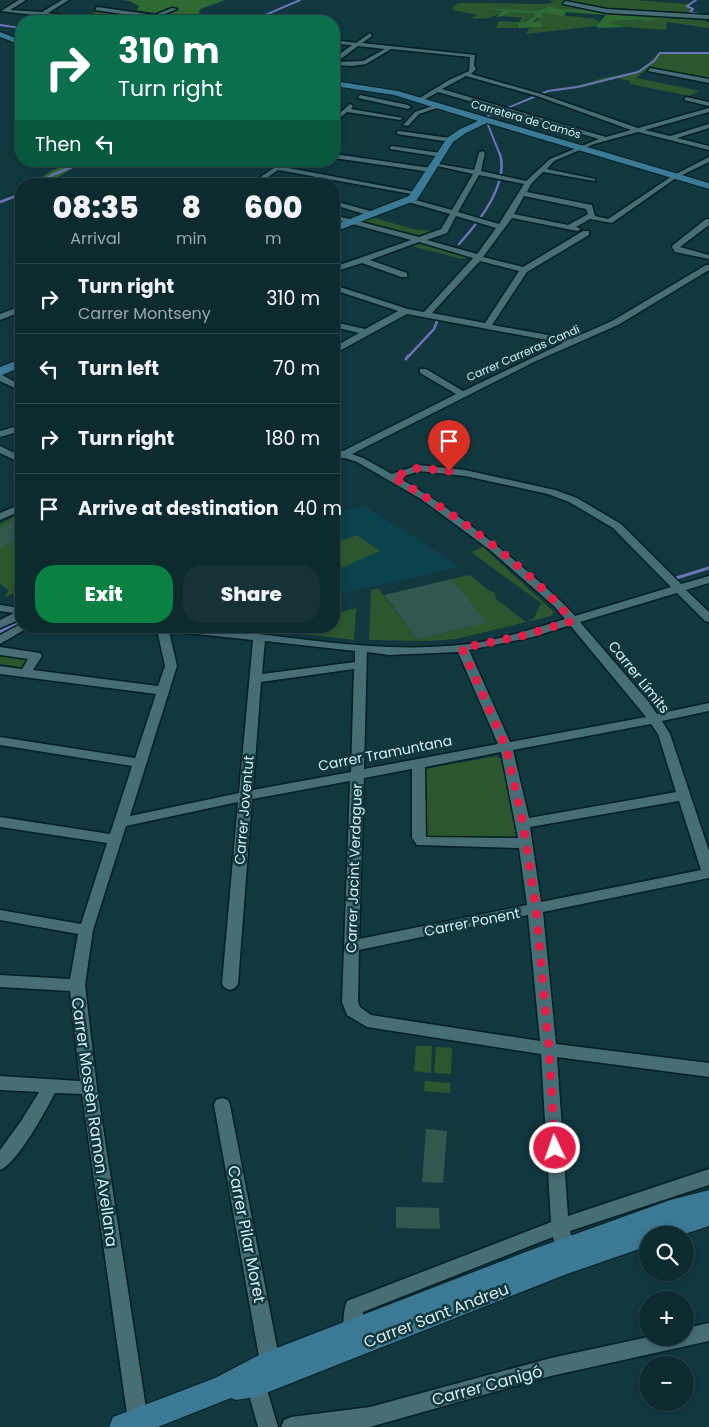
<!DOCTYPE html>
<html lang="en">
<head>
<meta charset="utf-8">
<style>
	body { margin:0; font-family:Poppins,sans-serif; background:#163237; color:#f1f3f6; height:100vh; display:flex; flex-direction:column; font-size:19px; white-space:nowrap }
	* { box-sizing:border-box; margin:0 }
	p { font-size:16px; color:#9aa7aa }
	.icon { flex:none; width:28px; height:28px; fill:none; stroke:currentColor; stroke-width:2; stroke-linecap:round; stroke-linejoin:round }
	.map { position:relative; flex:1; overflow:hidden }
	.panel { position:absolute; left:15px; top:178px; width:325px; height:455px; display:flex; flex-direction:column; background:#0d2a2f; border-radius:20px; box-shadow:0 2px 8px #0003,0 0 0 1px #2d464b }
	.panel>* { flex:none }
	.banner { position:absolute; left:15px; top:15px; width:325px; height:152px; border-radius:20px; box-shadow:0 2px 8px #0003,0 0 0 1px #2d464b; background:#0b6e4f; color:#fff; overflow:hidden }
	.fabs { position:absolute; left:639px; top:1226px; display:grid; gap:10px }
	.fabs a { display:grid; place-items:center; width:55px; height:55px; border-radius:50%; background:#0d2a2f; box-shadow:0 2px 8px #0003,0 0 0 1px #2d464b; font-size:25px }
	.pin { position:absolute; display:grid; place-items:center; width:42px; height:42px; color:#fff; margin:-51px -21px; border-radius:50% 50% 50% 0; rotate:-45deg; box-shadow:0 0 5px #0007 }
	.pin .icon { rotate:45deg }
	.me { position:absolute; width:55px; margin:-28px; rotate:357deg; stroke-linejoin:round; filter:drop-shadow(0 0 4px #0008) }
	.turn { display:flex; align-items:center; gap:18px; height:105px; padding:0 20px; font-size:22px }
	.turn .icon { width:65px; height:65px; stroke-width:2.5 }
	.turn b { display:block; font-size:35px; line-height:42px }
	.then { display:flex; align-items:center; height:48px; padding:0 20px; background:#0003; gap:10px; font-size:19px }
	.eta { display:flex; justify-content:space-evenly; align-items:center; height:85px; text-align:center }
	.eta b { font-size:30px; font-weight:800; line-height:35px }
	.primary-button { display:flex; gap:10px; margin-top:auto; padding:10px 20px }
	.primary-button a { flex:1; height:58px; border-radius:20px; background:#0b8043; color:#fff; font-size:20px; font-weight:800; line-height:58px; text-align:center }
	.primary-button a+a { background:#163237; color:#f1f3f6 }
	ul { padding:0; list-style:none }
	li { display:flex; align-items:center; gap:15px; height:70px; padding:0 20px; border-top:1px solid #2d464b }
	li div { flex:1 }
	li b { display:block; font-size:19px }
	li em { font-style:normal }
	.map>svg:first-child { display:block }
	.built { fill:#0c424b }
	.green { fill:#2c572e }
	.forest { fill:#2f6933 }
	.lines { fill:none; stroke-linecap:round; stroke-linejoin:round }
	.stream-far3 { stroke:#6a74b6; stroke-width:2 }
	.stream-far2 { stroke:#6a74b6; stroke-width:2.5 }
	.stream-far1 { stroke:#6a74b6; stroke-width:3 }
	.stream { stroke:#6a74b6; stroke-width:4 }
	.building { fill:#32574e }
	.street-casing { stroke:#011e23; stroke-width:3 }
	.secondary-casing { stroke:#011e23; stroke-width:2 }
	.street { fill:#476d75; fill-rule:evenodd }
	.secondary { fill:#3c7995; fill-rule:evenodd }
	.route { stroke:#e11d48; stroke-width:9; stroke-dasharray:0 16.2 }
	.labels { text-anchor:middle; stroke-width:5; stroke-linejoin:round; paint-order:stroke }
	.far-street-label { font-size:11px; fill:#d7ebef; stroke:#11383f }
	.street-label { font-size:14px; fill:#d7ebef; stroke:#11383f }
	.near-street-label { font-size:16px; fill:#d7ebef; stroke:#11383f }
</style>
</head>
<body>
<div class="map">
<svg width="709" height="1427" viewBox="0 0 709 1427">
	<rect width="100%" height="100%" fill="#11383f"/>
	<polygon class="built" points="363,505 389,522 391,522 460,567 334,595 334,515"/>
	<g class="green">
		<path d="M 551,0 L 635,0 L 687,4 L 692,14 L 708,19 L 705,22 L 709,22 L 709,28 L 667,22 L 666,30 L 626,27 L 609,23 L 624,20 L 649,21 L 628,10 L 558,9 L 545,7 L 537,11 L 487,10 L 502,11 C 492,20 482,19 470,18 L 478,15 L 452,10 L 454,5 L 460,3 L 546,4 L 556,2 L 551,2 Z"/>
		<path d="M 99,10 L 135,15 C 119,22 103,23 85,18 Z"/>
		<path d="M 508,12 C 517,12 529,9 535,16 L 516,26 L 518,28 L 496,28 L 499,21 L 519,22 L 522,18 L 503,16 Z"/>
		<polygon points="541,13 598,19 594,20 599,21 596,26 526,34 529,29 534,27 533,23 542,16"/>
		<polygon points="659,52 709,53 709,79 650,67 636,78 700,91 689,96 630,84 630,81 617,78 585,87 557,91 553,89 578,86 603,78 637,72 652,60"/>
		<polygon points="371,217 413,229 435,231 419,236 413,236 363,222 363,220"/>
		<polygon points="415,244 424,244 470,257 461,259 411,246"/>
		<polygon points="21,513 21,589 6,597 5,596 9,590 0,584 0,524"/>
		<polygon points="356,535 380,551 334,571 334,544"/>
		<polygon points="483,547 554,612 551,616 456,639 431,641 369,640 371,590 378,588 417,639 486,623 452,579 470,575 488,590 495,593 496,599 526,622 534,618 541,603 471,552"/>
		<polygon points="356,608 354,640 234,626 273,626 274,628 283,626 334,626 334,614"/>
		<polygon points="0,656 22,659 24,656 29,659 22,668 15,669 17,666 0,664"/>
		<polygon points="497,756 502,760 516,835 511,839 430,839 426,835 426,771 430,768"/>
		<polygon points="416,1046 432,1046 431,1073 414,1071"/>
		<polygon points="436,1047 452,1048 451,1074 434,1073"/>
		<polygon points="425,1081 450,1083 450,1093 424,1091"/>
	</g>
	<g class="forest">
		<polygon points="122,0 225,0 200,9 199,15 188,20 182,18 188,16 189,14 159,14 137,10 139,6 130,1"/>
		<polygon points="549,6 558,9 648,10 664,14 665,17 649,21 624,20 609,23 626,27 599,28 596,26 606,15 566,12 564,16 542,13 542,16 545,18 537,18 533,22 541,22 543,25 542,27 518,28 517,23 525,22 535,16 533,13 509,12 503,16 496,17 502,11 484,8 537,11"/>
		<polygon points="78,161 97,161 73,168 46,184 32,184 51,171"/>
	</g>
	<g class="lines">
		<g class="stream-far3">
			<polyline points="696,0 687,6 693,9 690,12 709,16"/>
			<polyline points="242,21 242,19 263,16 300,0"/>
			<polyline points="0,25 21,28"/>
			<polyline points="486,117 548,91 577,87 638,72 654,61 660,53 709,53"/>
			<polyline points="488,125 500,155"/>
		</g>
		<g class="stream-far2">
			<polyline points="39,184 52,175 87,161"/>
			<polyline points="0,202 21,194"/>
			<path d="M 459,244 C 479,222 509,185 500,154"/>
			<polyline points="407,358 434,329 438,319"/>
		</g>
		<g class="stream-far1">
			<polyline points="406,359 408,356"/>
			<polyline points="676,578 709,568"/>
			<polyline points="17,623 21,621"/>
		</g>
		<polyline class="stream" points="0,632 19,622"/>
	</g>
	<g class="building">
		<polygon points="14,521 21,526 21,536 0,547 0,528"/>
		<polygon points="452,579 487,623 417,639 384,595"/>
		<polygon points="426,1129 447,1131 443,1183 422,1182"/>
		<polygon points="396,1207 439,1208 440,1229 396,1228"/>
	</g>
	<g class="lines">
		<defs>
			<g id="street">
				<polygon points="19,0 26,0 10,10 42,12 62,0 69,0 48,13 97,21 84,21 1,11"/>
				<polygon points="565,1 607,9 709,15 709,19 607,13 563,4"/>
				<polygon points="97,7 155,15 172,8 177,9 148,21 146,20 149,18 95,10"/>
				<path d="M 370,33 L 372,36 L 362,43 L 475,55 L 474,65 L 476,69 L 471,74 L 541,94 L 638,128 L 709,108 L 709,112 L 645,130 L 670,136 L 709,124 L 709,128 L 677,138 L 709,146 L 709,150 L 638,132 L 594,144 L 554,161 L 547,169 L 595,179 L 595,181 L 543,172 L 531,184 L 527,192 L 592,205 L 595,216 L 608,219 L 672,176 L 709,157 L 709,162 L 676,178 L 612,223 L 590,219 L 576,227 L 581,229 L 577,231 L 512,218 L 483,257 L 523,267 L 583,231 L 589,231 L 589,235 L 527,272 L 492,325 L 571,339 L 612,321 L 706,265 L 709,265 L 709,270 L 618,325 L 534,362 L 352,454 L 363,458 L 392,474 L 418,465 L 465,470 L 555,490 L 577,498 L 621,524 L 681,584 L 709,576 L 709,583 L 686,590 L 709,612 L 709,622 L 705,621 L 677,593 L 580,622 L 648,701 L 657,714 L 709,703 L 709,711 L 662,721 L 670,734 L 709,851 L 709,878 L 543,912 L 556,1044 L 709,1063 L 709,1077 L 557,1057 L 568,1216 L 709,1169 L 709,1185 L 570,1231 L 574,1248 L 568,1260 L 562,1262 L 556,1260 L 553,1254 L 556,1248 L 553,1237 L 363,1312 L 362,1331 L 360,1337 L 353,1340 L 346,1337 C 342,1327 343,1311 347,1301 L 551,1222 L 541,1054 L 367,1027 L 347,1015 L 342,1002 L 350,781 L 252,799 L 238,984 L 235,988 L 230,990 L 225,988 L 222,984 L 238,802 L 126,826 L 93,930 L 85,985 L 97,1088 L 148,1421 L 145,1427 L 131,1427 L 128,1421 L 82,1094 L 55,1093 C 46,1110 17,1164 0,1170 L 0,1150 L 21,1121 L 39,1092 L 0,1090 L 0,1076 L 80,1081 L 70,991 L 0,987 L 0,975 L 70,979 L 78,934 L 0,920 L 0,910 L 81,924 L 107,843 L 0,827 L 0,817 L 110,834 L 132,766 L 0,745 L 0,737 L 135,758 L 156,694 L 0,674 L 0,666 L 22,669 L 28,659 L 0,655 L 0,647 L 40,653 L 42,656 L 33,670 L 158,686 L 165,666 L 157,630 L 149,626 C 249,626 348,654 447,646 C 487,644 527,631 565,619 L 555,607 L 490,550 L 421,499 L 357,462 L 345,458 L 338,458 L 334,454 L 334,448 L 343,451 L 456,394 L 420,373 L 420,369 L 426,369 L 463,391 L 563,343 L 407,314 L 334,354 L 334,347 L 359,333 L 334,327 L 334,322 L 365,329 L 398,311 L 334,290 L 334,285 L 408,309 L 424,312 L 473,258 L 419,242 L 370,260 L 407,273 L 407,277 L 401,277 L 362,263 L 334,272 L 334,267 L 411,240 L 334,219 L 334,215 L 419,237 L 441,229 L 450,214 L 408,202 L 408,198 L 452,210 L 473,174 L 433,165 L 433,163 L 474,170 L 479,153 L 482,151 L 485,153 L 481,171 L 526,181 L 550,159 L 599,139 L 438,92 L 422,101 L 418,101 L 418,99 L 449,80 L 469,71 L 470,57 L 391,49 L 366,64 L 352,66 L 334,65 L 334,58 L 352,45 L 334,44 L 334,40 L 356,43 ZM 358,46 L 385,49 L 363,61 L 337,62 ZM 466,76 L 537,96 L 631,130 L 606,137 L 442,89 ZM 479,175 L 524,184 L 499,224 L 458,212 ZM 524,196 L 586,209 L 588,214 L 568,225 L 514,214 ZM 456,216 L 496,228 L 477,254 L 427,240 L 447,233 ZM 480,261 L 519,271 L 485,323 L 432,313 ZM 419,471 L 465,476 L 548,494 L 569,502 L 613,528 L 671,587 L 575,616 C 561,600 544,586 527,571 C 487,537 445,504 399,478 ZM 570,625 L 646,717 L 510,742 L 469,650 L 533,637 ZM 169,631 L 253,640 L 239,793 L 130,816 L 177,666 ZM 265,641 L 355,651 L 355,662 L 262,674 ZM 367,652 L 389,655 L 458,652 L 498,744 L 364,769 ZM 354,669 L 351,772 L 253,790 L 261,682 ZM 651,724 L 658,734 L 676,792 L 529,818 L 513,750 ZM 501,752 L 518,838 L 426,837 L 425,767 ZM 412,769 L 412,838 L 417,845 L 519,848 L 527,905 L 359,939 L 364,778 ZM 679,801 L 701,870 L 541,902 L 530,827 ZM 528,915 L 540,1041 L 371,1015 L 360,1007 L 358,1002 L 359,950 Z"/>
				<polygon points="650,68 709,79 709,83 648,71"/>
				<polygon points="360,95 408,105 411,107 408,109 358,98"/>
				<polygon points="686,97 709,102 709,106 684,100"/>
				<polygon points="350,104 353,106 351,109 403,118 400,120 347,112 334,123 334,118"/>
				<polygon points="438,104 441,106 440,107 419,114 408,126 403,125 415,112"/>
				<polygon points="399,131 450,138 453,140 450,142 397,134 397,132"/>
				<polygon points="392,146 441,153 444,155 441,157 390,149 390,147"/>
				<polygon points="334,154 431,168 434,170 431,172 334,158"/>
				<polygon points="283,162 286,164 283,167 421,193 417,195 278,170 258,184 250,184"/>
				<polygon points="334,201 374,212 375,214 371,216 334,205"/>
				<polygon points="706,219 709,219 709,225 680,247 709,255 709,259 675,252 672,247 673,245"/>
				<polygon points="18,307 21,307 21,312 0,320 0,314"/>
				<polygon points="0,374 21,385 21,391 0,381"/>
				<polygon points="21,425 21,431 0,437 0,431"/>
				<polygon points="0,446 21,456 21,463 0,453"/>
				<polygon points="21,504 21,511 0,520 0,513"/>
				<polygon points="0,605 21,608 21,619 0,628 0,620 14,613 0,611"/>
				<polygon points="21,624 21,626 31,626 0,644 0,635"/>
				<polygon points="222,1098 228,1100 230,1105 281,1368 278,1375 271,1377 264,1375 261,1368 214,1105 216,1100"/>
				<polygon points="709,1323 709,1341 551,1376 370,1427 281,1427 284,1420 291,1417 370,1407 551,1358 648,1337 685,1338 685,1328"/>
				<polygon points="258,1373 265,1375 268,1382 266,1386 278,1427 258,1427 246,1384 251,1375"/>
			</g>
			<g id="secondary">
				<polygon points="0,32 21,40 21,45 0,37"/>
				<polygon points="334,81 398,91 709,183 709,189 487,123 466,133 453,142 417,200 334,232 334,225 409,196 447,138 460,129 478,121 394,95 334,86"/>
				<polygon points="21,359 21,367 0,376 0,367"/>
				<polygon points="709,1190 709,1226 682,1235 648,1235 648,1246 567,1274 256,1397 236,1400 231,1398 158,1427 109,1427 113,1417 215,1378 261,1354 528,1251 670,1200"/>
			</g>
		</defs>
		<use href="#street" class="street-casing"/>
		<use href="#secondary" class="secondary-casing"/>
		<use href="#street" class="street"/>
		<use href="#secondary" class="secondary"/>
	</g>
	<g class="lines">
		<path class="route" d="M 449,471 L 418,468 L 393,477 C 451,511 531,569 572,621 L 522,636 L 462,648 L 506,747 L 523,824 L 536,909 L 549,1049 L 555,1148"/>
	</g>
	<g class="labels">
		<g class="far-street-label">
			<text transform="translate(526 119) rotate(16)" y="4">Carretera de Camós</text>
			<text transform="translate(523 353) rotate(-24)" y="4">Carrer Carreras Candi</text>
		</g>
		<g class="street-label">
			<text transform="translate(639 677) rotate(51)" y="5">Carrer Límits</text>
			<text transform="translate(385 753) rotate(-11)" y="5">Carrer Tramuntana</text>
			<text transform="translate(244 810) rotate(-85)" y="5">Carrer Joventut</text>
			<text transform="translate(354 868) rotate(-88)" y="5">Carrer Jacint Verdaguer</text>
			<text transform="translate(472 922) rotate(-11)" y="5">Carrer Ponent</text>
		</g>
		<g class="near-street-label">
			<text transform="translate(95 1122) rotate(82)" y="6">Carrer Mossèn Ramon Avellana</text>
			<text transform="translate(247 1234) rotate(79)" y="6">Carrer Pilar Moret</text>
			<text transform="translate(436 1315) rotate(-21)" y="6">Carrer Sant Andreu</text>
			<text transform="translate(487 1385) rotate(-15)" y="6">Carrer Canigó</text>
		</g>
	</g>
</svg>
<div class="fabs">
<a><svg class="icon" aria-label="search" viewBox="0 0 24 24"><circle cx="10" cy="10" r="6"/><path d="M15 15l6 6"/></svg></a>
<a>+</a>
<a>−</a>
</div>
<div class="pin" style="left:449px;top:471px;background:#d93025"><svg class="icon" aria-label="arrive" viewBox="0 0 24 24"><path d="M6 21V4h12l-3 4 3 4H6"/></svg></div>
<svg class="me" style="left:555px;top:1148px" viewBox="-20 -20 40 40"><circle r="17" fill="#e11d48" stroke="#fff" stroke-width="3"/><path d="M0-11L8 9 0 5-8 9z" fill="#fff"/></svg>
<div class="banner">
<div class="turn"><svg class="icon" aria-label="right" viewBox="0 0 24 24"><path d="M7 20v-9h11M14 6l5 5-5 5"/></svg><div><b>310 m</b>Turn right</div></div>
<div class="then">Then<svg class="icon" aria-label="left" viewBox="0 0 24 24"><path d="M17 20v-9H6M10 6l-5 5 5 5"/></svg></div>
</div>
<section class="panel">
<div class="eta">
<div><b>08:35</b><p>Arrival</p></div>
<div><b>8</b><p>min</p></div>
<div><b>600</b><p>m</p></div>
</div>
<ul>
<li><svg class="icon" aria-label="right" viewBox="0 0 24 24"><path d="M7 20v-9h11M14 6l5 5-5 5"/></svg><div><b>Turn right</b><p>Carrer Montseny</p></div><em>310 m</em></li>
<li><svg class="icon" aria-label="left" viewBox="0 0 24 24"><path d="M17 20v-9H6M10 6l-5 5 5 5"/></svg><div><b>Turn left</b></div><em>70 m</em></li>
<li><svg class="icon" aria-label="right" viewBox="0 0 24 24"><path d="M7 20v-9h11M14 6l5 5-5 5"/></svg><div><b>Turn right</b></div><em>180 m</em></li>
<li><svg class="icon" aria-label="arrive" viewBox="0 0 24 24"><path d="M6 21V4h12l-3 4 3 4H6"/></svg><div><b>Arrive at destination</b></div><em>40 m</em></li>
</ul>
<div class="primary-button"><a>Exit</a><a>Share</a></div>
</section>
</div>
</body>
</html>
